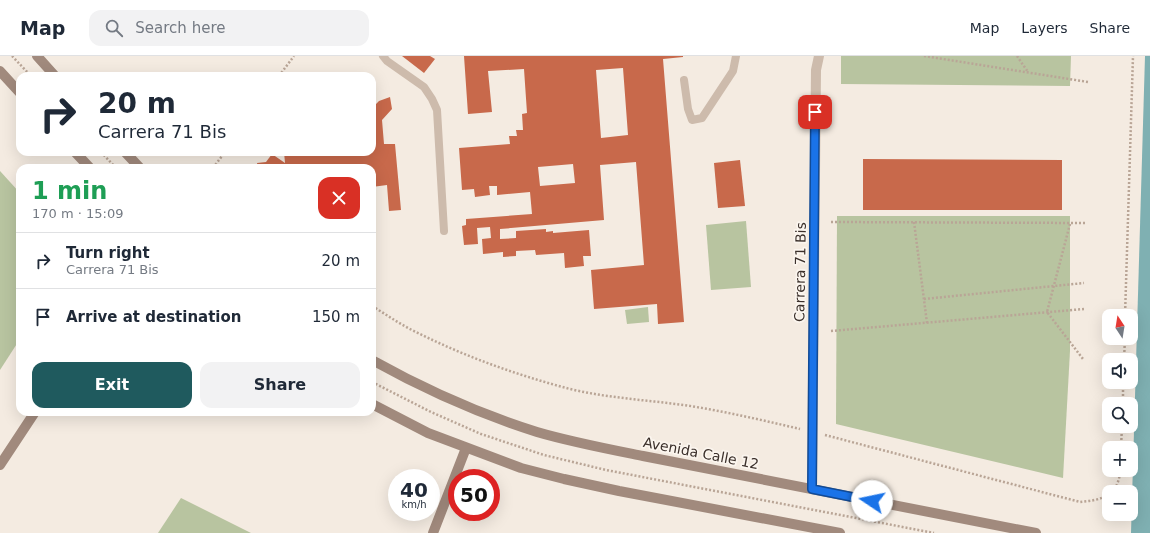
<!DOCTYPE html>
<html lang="en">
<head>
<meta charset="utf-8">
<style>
	body { margin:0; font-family:"DejaVu Sans",sans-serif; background:#f2f2f3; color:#1f2937; height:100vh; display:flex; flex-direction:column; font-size:15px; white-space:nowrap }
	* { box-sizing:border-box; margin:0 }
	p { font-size:13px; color:#747a83 }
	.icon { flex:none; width:22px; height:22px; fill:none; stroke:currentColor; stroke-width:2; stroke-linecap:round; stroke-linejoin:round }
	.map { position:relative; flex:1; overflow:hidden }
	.panel { position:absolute; left:16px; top:108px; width:360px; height:252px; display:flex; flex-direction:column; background:#fff; border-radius:12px; box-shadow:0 4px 16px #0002 }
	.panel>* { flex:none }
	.guide { position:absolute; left:16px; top:16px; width:360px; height:84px; border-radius:12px; box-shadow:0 4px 16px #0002; background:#fff; color:#1f2937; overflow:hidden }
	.needle { width:26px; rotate:348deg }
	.tools { position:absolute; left:1102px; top:253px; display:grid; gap:8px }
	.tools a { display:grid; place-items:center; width:36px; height:36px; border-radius:8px; background:#fff; box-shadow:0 4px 16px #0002; font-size:20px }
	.speed { position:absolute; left:388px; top:413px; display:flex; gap:8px; font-size:20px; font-weight:700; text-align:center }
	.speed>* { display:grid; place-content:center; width:52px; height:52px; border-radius:50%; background:#fff; box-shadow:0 4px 16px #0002; line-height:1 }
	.speed small { font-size:10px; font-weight:400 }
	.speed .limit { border:6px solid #d22; background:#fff; color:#111 }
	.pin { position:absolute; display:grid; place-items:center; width:34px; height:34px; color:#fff; margin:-17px; border-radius:8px; box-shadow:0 2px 6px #0006 }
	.me { position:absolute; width:44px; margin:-22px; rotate:281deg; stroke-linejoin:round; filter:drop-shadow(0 0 3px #0008) }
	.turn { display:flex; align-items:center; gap:14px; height:84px; padding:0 16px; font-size:18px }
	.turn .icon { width:52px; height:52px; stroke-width:2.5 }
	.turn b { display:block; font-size:28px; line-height:34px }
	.round { display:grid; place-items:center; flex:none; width:42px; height:42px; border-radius:12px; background:#f2f2f3 }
	.overview { display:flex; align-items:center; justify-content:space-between; height:68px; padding:0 16px }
	h1 { font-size:24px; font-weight:700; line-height:30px; color:#1e9e55 }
	.action { display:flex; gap:8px; margin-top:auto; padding:8px 16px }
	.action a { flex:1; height:46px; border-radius:12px; background:#1f5a5e; color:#fff; font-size:16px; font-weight:700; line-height:46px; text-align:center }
	.action a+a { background:#f2f2f3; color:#1f2937 }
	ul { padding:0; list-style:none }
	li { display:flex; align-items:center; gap:12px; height:56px; padding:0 16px; border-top:1px solid #e0e1e3 }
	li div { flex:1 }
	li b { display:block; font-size:15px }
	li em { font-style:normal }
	header { display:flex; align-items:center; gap:24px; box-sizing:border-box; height:56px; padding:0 20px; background:#fff; border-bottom:1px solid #e0e1e3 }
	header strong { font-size:19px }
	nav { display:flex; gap:22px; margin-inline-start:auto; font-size:14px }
	.search { width:280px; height:36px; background:#f2f2f3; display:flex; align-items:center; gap:10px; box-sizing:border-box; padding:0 14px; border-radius:12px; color:#747a83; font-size:15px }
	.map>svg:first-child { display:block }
	.green { fill:#b8c4a0 }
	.water { fill:#7fb0b2 }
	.building { fill:#c8694b; fill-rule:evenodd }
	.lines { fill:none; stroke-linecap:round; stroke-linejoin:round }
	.path { stroke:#b9a596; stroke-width:2.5; stroke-dasharray:2 2; stroke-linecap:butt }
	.lane { stroke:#cdbbac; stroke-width:8 }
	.street { stroke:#cdbbac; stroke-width:10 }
	.secondary { stroke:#a18a7d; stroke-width:10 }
	.route-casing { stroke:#114b97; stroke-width:10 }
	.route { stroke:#1a73e8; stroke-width:7 }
	.labels { text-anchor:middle; stroke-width:3.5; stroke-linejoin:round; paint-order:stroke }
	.street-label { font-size:14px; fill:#3b302b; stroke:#fbf5ee }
</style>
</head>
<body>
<header>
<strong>Map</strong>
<div class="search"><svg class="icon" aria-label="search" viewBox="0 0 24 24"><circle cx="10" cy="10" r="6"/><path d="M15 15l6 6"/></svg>Search here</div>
<nav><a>Map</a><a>Layers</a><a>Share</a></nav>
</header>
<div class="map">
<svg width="1150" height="477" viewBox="0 0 1150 477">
	<rect width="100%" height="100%" fill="#f4ebe1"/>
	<g class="green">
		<polygon points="841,0 1071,0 1070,30 841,28"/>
		<polygon points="0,115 20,137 20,283 0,314"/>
		<polygon points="837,160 1070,160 1070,295 1063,422 836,368"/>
		<polygon points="746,165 751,231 711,234 706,169"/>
		<polygon points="648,251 649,266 627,268 625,254"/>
		<polygon points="181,442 251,477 158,477"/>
	</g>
	<polygon class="water" points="1145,0 1150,0 1150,477 1131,477"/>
	<g class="building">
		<polygon points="402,0 430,0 435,3 424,17"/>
		<path d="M 464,0 L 683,0 L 683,1 L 663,3 L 684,266 L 658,268 L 657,248 L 594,253 L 591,214 L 644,209 L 636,106 L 600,109 L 604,164 L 500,173 L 500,183 L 516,182 L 516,175 L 546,173 L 546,176 L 553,175 L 553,177 L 589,174 L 591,200 L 583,200 L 584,210 L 565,212 L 564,197 L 536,199 L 535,194 L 516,195 L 516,200 L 503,201 L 503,196 L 483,198 L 482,183 L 491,182 L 490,171 L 477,172 L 478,188 L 464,189 L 462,170 L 466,169 L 466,163 L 532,158 L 530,136 L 497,139 L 497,130 L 489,130 L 490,139 L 475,141 L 474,133 L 462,134 L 459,92 L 510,88 L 509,80 L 517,80 L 516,74 L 523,74 L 522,58 L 527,57 L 524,13 L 488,15 L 492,56 L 468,58 ZM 623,12 L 628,79 L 601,82 L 596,14 ZM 573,108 L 575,127 L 540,130 L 538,111 Z"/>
		<polygon points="390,41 392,53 382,64 384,88 395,88 401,154 389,155 387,129 372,131 372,112 258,112 257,107 266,106 272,98 285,107 284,96 372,96 372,52 379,45"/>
		<polygon points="863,103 1062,104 1062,154 863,154"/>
		<polygon points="740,104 745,150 718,152 714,107"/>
	</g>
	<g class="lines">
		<g class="path">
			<polyline points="12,0 31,20"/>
			<polyline points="924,0 1088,26"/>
			<polyline points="1017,0 1028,16"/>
			<polyline points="279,20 294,0"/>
			<polyline points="101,96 116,112"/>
			<polyline points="171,112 172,111"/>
			<polyline points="213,112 225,96"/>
			<polyline points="831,166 1085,167"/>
			<polyline points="914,166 927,267"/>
			<polyline points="1070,168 1047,256 1083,303"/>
			<polyline points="924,243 1084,227"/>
			<path d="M 372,250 C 387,259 401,269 416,276 C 466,301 517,319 570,333 C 608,342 646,344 684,349 C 723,355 762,364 800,373"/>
			<polyline points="1125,260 1133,0"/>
			<polyline points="831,275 1084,253"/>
			<polyline points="1124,304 1125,282"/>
			<polyline points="372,326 431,356 481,378 544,399 606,414 934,477"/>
			<polyline points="1123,348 1123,326"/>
			<path d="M 825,379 L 1080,446 C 1090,445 1101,444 1109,438"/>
			<polyline points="1121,392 1122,370"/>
			<path d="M 1111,436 C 1118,431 1119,422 1121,414"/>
		</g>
		<g class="lane">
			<polyline points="383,0 387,5 424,31 432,43 437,54 444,175"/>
			<polyline points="684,24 688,53 692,64 702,62 733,15 736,0"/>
		</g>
		<polyline class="street" points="812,433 816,14 819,0"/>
		<g class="secondary">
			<polyline points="37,0 55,20"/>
			<polyline points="0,15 20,37"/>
			<polyline points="75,96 90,112"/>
			<polyline points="125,96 140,112"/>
			<path d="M 372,304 C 424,333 480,358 537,376 C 571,386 608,393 643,400 L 1036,477"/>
			<polyline points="372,348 428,377 521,412 564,423 619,435 840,477"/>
			<polyline points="0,409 35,356"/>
			<polyline points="433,477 466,392"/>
		</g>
	</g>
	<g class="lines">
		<defs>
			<polyline id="route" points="815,56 812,433 872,445"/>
		</defs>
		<use href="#route" class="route-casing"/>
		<use href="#route" class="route"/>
	</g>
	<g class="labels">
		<g class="street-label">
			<text transform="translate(800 216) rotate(-89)" y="5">Carrera 71 Bis</text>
			<text transform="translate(701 397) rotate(11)" y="5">Avenida Calle 12</text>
		</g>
	</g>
</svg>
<div class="tools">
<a><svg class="needle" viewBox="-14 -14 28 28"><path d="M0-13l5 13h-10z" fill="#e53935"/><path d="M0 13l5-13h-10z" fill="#747a83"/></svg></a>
<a><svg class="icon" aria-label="sound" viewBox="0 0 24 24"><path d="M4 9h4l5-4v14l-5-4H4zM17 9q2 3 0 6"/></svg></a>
<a><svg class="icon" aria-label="search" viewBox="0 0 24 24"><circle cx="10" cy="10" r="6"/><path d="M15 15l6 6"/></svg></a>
<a>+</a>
<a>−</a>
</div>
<div class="speed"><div>40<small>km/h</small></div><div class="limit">50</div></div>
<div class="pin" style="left:815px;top:56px;background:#d93025"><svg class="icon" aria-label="arrive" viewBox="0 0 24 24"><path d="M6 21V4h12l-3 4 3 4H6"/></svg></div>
<svg class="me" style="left:872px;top:445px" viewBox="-20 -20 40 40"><circle r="19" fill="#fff"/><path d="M0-13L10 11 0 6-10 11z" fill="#1a73e8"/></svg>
<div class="guide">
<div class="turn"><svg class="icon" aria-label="right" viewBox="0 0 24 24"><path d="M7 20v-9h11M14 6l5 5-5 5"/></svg><div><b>20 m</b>Carrera 71 Bis</div></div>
</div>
<section class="panel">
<div class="overview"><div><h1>1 min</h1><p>170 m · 15:09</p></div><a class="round" style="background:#d93025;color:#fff"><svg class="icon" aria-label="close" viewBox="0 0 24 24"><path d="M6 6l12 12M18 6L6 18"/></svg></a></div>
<ul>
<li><svg class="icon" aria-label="right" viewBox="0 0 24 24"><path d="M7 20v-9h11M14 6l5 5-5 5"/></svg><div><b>Turn right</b><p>Carrera 71 Bis</p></div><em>20 m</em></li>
<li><svg class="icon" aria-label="arrive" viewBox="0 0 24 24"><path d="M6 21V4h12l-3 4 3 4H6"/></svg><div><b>Arrive at destination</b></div><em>150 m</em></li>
</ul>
<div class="action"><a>Exit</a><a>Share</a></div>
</section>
</div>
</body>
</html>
